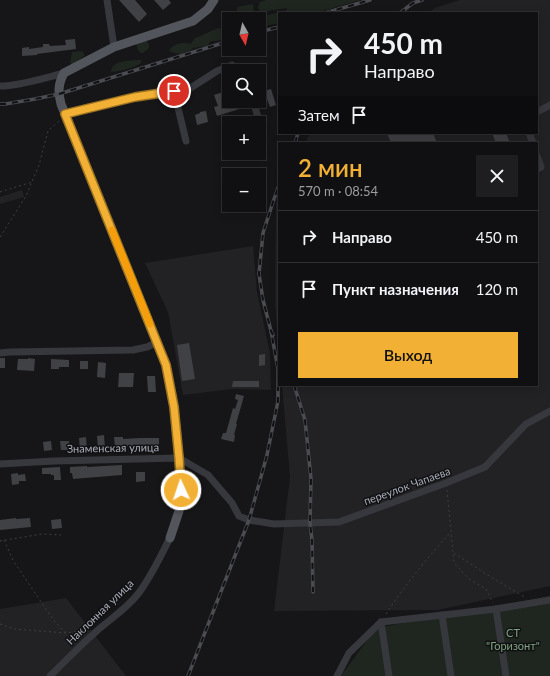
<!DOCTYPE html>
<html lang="ru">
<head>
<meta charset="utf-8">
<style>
	body { margin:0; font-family:Lato,sans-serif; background:#1e1e20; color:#f1f3f6; height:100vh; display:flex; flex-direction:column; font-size:15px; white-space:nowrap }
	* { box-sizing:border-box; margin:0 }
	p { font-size:13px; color:#9c9d9f }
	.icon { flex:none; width:22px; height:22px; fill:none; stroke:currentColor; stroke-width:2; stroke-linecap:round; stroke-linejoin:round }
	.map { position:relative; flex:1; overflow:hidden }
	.panel { position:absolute; left:278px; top:142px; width:260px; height:244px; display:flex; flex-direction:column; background:#101012; border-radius:0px; box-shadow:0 2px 10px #0003,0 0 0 1px #303032 }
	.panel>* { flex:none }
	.hud { position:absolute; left:278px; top:12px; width:260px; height:122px; border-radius:0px; box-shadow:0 2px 10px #0003,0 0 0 1px #303032; background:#101012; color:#f1f3f6; overflow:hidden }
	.needle { width:26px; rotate:172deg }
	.controls { position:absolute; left:222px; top:12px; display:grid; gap:8px }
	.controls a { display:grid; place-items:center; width:44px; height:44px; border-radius:0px; background:#101012; box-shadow:0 2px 10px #0003,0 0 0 1px #303032; font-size:20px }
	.pin { position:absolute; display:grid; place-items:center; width:34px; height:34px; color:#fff; margin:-17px; border:2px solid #fff; border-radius:50%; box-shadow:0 1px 4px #0007 }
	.me { position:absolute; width:44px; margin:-22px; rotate:357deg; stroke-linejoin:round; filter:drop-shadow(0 0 3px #0008) }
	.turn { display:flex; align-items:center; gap:14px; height:84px; padding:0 20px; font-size:18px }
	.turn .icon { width:52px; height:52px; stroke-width:2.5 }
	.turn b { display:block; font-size:28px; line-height:34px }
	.then { display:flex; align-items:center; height:38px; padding:0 20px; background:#0003; gap:8px; font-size:15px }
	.round { display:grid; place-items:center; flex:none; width:42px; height:42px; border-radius:0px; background:#1e1e20 }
	.overview { display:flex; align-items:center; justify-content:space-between; height:68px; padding:0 20px }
	h1 { font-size:24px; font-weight:600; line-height:30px; color:#f2b134 }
	.button { display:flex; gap:8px; margin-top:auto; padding:8px 20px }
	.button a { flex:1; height:46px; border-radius:0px; background:#f2b134; color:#111; font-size:16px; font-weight:600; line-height:46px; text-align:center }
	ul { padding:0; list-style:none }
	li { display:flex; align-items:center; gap:12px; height:52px; padding:0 20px; border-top:1px solid #303032 }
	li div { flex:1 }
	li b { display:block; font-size:15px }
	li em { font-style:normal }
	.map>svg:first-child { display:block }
	.built { fill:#222225 }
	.green { fill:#1e261f }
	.building { fill:#404145 }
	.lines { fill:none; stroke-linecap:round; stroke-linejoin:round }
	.path { stroke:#3d3f44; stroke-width:1; stroke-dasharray:2 3; stroke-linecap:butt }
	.minor { stroke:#37383d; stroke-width:7 }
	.major { stroke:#53555c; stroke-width:9 }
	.rail-casing { stroke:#4a4c52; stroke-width:3.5 }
	.rail { stroke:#111113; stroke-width:2; stroke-dasharray:6; stroke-linecap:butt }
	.route-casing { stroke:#9d7322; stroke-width:10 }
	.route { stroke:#f2b134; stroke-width:7 }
	.slow { stroke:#f59e0b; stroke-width:7 }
	.labels { text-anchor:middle; stroke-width:3; stroke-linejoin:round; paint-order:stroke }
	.street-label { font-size:11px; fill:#a8adb8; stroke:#111113 }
	.park-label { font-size:11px; fill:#7fa381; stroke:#111113 }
</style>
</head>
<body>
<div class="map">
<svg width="550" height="676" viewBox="0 0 550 676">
	<rect width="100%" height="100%" fill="#161618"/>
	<g class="built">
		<polygon points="460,0 550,0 550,586 438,610 274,611 290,477 282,385 537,385 537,143 305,143 310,133 537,133 537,13 428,13 435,8"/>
		<polygon points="22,190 24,197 0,204 0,197"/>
		<polygon points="279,197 279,354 275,304 276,203"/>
		<polygon points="253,246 257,292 270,353 271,390 232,389 183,395 168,312 145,263"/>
		<polygon points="66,598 126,676 0,676 0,609"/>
	</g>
	<g class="green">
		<polygon points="266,0 361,0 315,13 279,13 279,23 259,27 259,19 250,19 286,11 287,8 260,12 258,7 260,2"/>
		<polygon points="253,4 254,11 253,13 241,13 237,11 237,7"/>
		<path d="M 220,28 L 225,29 L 227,33 L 227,37 C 220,41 218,41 211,41 L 207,46 L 193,48 L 190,51 L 181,54 L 174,53 L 169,51 C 174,43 182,42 191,44 C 192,42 193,40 195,38 C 197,37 199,37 201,36 C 206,33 215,29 220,28 Z"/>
		<path d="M 137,41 L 147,41 L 149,45 L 149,48 L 143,53 L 141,53 C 137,50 136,46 137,41 Z"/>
		<polygon points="81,51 84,53 84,56 74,64 72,64 70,63 72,52"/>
		<path d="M 138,60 L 142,60 L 140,64 C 132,68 120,72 111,72 C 111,60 129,61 138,60 Z"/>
		<polygon points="550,596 550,676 341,676 376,628"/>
	</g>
	<g class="building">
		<polygon points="119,0 135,0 147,14 139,22"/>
		<polygon points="154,0 169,0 171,3 163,10"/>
		<polygon points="75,39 76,49 37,54 37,55 22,56 22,48 29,47 29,49 43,47 43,44 49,44 50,46 66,45 65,40"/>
		<polygon points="271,89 276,105 270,107 264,91"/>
		<polygon points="223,92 227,103 234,101 248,101 249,106 217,116 214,107 218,106 214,95"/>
		<polygon points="206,111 208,122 197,125 195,115 200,113 200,112"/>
		<polygon points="387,133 433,133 437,143 422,143 421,141 418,143 391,143"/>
		<polygon points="492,133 506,133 510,143 496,143"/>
		<polygon points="189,343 195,379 182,381 177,345"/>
		<polygon points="265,354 265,365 259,366 259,355"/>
		<rect x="0" y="358" width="5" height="10"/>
		<polygon points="28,358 35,359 34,371 17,370 18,359 28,359"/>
		<polygon points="51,359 69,360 69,367 59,367 59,369 51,369"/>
		<rect x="80" y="361" width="8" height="8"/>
		<polygon points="98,362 106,363 105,378 97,377"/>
		<polygon points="119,373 134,373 133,387 118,387"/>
		<polygon points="147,376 155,376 156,392 148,392"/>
		<polygon points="233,381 259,381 259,387 232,387"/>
		<polygon points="236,394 244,396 236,424 237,424 234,435 235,435 234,442 221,439 223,433 226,433 233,408 235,409 238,400 235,399"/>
		<polygon points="104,435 105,448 98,449 97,436"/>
		<polygon points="86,437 87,450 80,450 79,438"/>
		<polygon points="114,437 123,437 123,439 140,438 159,438 159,447 148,447 148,446 132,447 132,446 115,447"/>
		<polygon points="51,441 52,450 44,451 43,442"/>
		<polygon points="60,441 69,441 70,450 61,450"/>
		<polygon points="122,465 122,475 73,479 72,473 70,473 70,467 87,466 87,467"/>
		<polygon points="60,467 61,480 54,480 54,475 51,475 51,474 42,474 42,468"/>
		<polygon points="136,472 145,472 145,481 136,482"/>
		<polygon points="18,473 18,475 25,474 26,481 19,481 19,484 12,485 11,474"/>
		<polygon points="16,518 16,519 30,518 31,527 0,530 0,520"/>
		<polygon points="61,519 62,528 52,529 51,520"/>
	</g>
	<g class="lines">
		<g class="path">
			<polyline points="0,192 32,182"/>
			<polyline points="0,237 26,196 39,165 48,131 60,120"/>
			<polyline points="447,490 449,510 454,563 469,579 486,589 493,603"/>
			<polyline points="4,540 14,562 50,615 57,624 66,633"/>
			<polyline points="0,541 42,534 61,535"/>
			<polyline points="454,553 486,574 526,598"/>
			<path d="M 386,614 C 405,585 427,558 451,532"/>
			<polyline points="0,624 14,629 66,633 88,630"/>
		</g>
		<g class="minor">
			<polyline points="107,0 114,47"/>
			<path d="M 0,86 C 20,86 44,78 64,73"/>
			<polyline points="174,91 186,141"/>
			<polyline points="253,101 258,117"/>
			<polyline points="537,112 550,105"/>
			<polyline points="65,114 135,97 189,89 217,71 232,65 239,71"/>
			<polyline points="529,133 533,143"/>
			<polyline points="537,156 541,167 537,169"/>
			<polyline points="0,353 10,352 133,350 147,347 158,342"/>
			<polyline points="0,464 54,461 179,458 208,475 232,503 239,516 249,520 274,524 339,522 446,483 485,467 526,424 550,411"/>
			<polyline points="496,609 506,676"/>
			<polyline points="442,615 451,676"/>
			<polyline points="381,622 389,676"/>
			<path d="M 50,676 C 66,660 82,644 99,629 C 112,618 127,608 138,594 C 151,577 160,557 170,538"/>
			<polyline points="337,676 349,653 381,622 496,609 550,600"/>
		</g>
		<path class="major" d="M 170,538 L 179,511 L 181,500 L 179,458 L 174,407 L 166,365 L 61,104 C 58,92 58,84 64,73 L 114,47 L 193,21 L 208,9 L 214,0"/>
		<defs>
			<g id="rail">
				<polyline points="325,13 370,0"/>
				<polyline points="400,13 413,3 422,0"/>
				<polyline points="259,32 279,27"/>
				<polyline points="0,104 5,104 35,99 59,94 229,41"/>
				<polyline points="295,143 298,133"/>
				<polyline points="273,335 271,331 263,300 259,274 263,233 273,202 279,185"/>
				<polyline points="294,385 305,420 311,479 310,523 312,540 313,592"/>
				<polyline points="188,676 249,520 267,455 278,401 278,369 271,331"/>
			</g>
		</defs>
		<use href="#rail" class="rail-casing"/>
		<use href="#rail" class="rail"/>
	</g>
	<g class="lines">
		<defs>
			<polyline id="route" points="174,91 135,97 65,114 166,365 174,407 179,458 181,490"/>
		</defs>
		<use href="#route" class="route-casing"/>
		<use href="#route" class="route"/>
		<polyline class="slow" points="112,230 150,324"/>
	</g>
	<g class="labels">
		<g class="street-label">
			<text transform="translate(113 448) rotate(-1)" y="4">Знаменская улица</text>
			<text transform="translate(407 486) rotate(-20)" y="4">переулок Чапаева</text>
			<text transform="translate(100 612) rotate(-44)" y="4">Наклонная улица</text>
		</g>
		<g class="park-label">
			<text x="513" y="637">СТ<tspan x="513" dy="13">"Горизонт"</tspan></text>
		</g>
	</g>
</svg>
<div class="controls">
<a><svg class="needle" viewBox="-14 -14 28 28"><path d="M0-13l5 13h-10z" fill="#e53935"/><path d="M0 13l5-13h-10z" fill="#9c9d9f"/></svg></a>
<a><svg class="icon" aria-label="search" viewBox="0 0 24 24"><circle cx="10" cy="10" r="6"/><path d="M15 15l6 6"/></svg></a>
<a>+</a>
<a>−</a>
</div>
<div class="pin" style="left:174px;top:91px;background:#d93025"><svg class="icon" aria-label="arrive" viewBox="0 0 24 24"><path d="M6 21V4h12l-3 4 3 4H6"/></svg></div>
<svg class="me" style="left:181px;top:490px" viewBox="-20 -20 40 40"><circle r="17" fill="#f2b134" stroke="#fff" stroke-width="3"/><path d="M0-11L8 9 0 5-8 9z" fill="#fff"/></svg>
<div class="hud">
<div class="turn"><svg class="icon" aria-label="right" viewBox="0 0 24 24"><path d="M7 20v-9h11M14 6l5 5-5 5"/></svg><div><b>450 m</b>Направо</div></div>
<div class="then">Затем<svg class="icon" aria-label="arrive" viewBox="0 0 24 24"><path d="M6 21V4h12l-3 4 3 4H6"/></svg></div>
</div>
<section class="panel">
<div class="overview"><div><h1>2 мин</h1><p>570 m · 08:54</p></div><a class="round"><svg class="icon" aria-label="close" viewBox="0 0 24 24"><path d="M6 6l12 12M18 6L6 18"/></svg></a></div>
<ul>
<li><svg class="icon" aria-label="right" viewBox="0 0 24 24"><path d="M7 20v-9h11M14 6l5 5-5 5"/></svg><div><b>Направо</b></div><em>450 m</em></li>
<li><svg class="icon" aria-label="arrive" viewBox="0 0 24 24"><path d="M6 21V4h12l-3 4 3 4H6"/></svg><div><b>Пункт назначения</b></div><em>120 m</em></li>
</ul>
<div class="button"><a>Выход</a></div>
</section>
</div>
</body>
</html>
